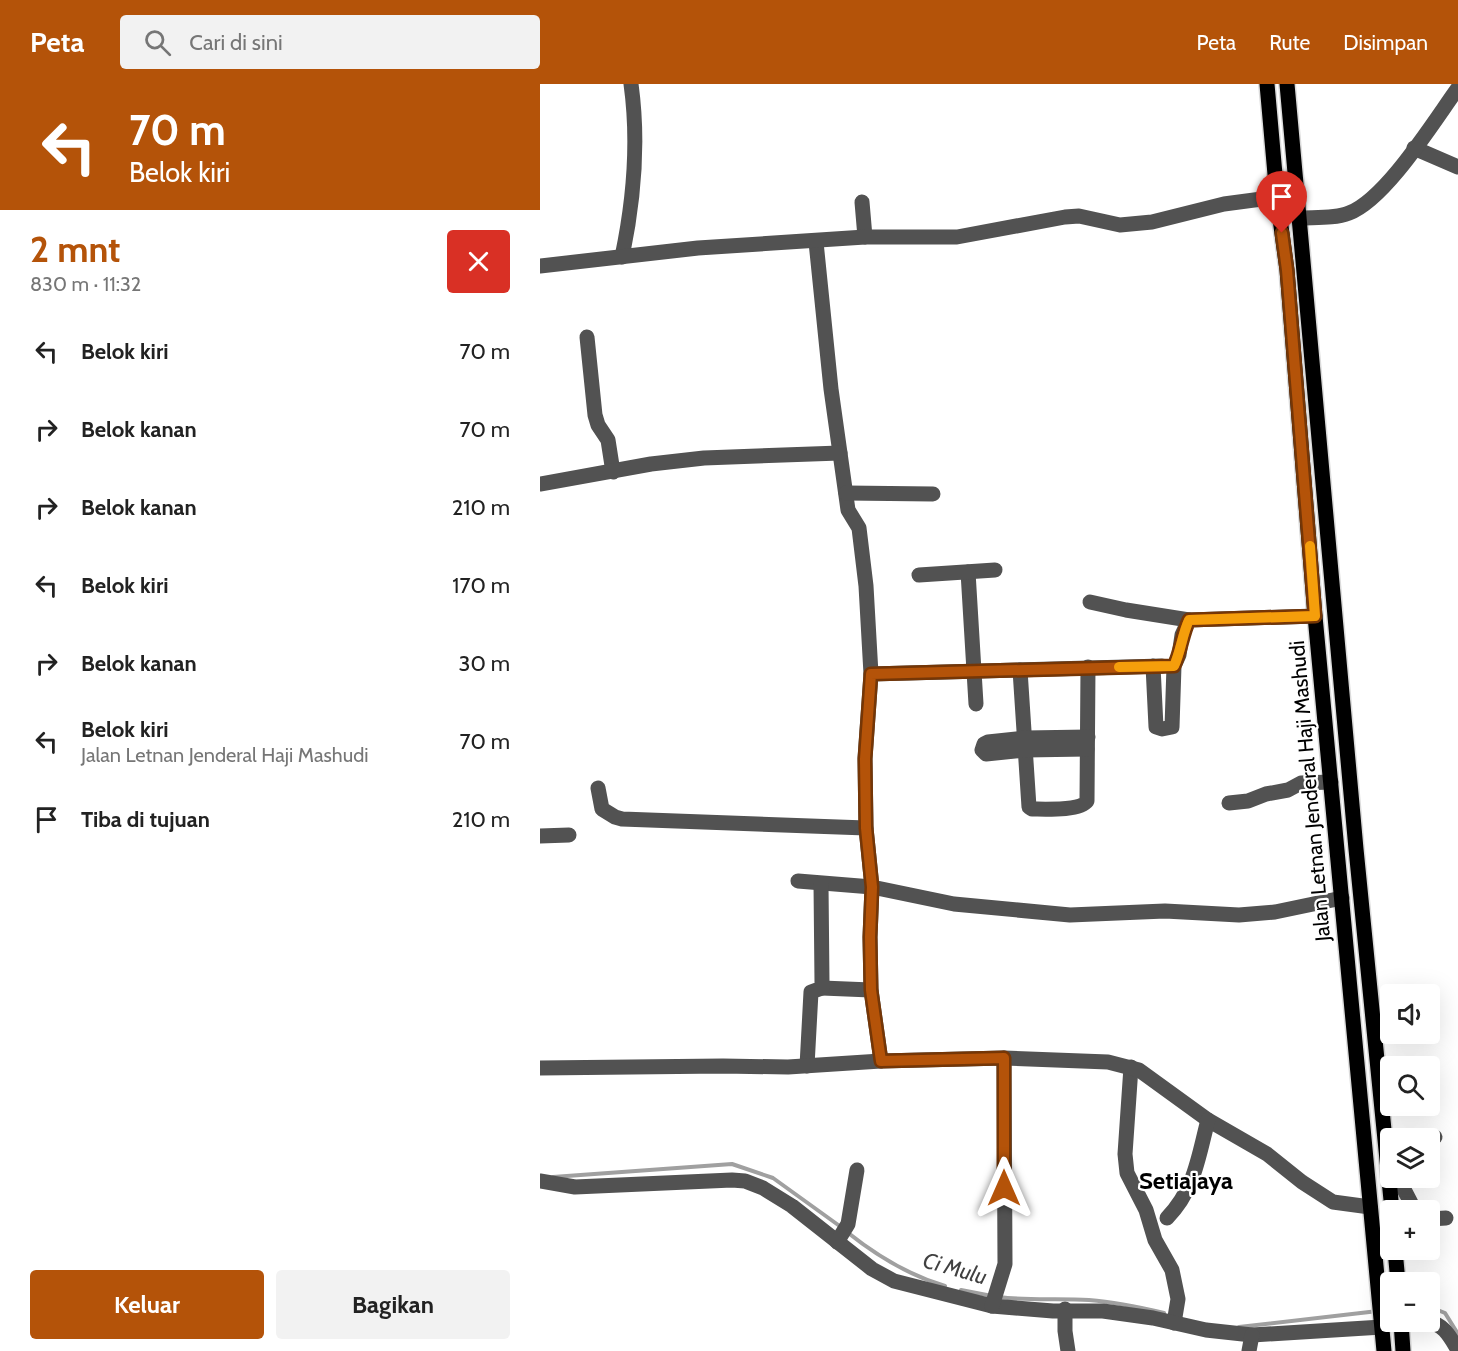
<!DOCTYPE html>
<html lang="id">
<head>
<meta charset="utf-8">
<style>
	body { margin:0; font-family:Cabin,sans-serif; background:#f2f2f2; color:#222; height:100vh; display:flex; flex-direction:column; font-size:22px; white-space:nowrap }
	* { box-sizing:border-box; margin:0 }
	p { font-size:20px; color:#767676 }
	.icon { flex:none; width:33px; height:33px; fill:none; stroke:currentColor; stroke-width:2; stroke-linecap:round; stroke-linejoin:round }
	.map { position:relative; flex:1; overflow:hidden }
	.details { display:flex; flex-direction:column; background:#fff; width:540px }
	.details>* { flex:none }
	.guide { background:#b45309; color:#fff; overflow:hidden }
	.tools { position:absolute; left:840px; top:900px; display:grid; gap:12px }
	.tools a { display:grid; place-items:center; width:60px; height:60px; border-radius:6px; background:#fff; box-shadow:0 6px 24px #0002; font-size:30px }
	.pin { position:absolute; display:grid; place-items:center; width:51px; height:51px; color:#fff; margin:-62px -26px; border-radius:50% 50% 50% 0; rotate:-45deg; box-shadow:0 0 6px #0007 }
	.pin .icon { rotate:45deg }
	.me { position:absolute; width:66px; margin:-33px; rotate:0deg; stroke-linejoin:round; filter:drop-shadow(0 0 4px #0008) }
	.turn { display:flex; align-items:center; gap:21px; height:126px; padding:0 30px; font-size:27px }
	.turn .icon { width:78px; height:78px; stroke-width:2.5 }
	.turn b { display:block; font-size:42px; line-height:51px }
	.round { display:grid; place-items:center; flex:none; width:63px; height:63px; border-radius:6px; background:#f2f2f2 }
	.head { display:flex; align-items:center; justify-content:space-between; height:102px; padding:0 30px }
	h1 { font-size:36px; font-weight:700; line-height:45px; color:#b45309 }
	.cta { display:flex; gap:12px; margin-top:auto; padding:12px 30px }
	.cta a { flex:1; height:69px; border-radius:6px; background:#b45309; color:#fff; font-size:24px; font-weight:700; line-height:69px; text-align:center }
	.cta a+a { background:#f2f2f2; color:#222 }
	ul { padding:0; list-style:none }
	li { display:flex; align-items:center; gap:18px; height:78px; padding:0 30px }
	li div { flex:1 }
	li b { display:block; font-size:22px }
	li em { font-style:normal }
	header { display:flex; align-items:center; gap:36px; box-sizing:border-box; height:84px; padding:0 30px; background:#b45309; color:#fff }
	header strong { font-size:28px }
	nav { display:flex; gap:33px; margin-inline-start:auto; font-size:21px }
	.search { width:420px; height:54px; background:#f2f2f2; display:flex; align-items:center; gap:15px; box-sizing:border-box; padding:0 21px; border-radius:6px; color:#767676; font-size:22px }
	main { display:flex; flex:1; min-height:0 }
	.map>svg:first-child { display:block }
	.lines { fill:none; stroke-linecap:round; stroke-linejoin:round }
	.stream { stroke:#a0a0a0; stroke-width:4 }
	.major-casing { stroke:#dbdbdb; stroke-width:18 }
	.minor { stroke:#525252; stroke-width:15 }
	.major { stroke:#000; stroke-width:15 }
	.route-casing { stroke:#753606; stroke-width:15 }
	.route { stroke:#b45309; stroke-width:10 }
	.slow { stroke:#f59e0b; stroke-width:10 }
	.labels { text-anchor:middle; stroke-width:4.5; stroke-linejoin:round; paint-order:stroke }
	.street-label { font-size:21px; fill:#000; stroke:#fff }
	.water-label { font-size:22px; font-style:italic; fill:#414141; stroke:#fff }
	.quarter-label { font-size:24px; font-weight:bold; fill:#000; stroke:#fff }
</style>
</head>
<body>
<header>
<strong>Peta</strong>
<div class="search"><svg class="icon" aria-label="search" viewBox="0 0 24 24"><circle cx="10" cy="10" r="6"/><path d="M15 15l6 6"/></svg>Cari di sini</div>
<nav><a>Peta</a><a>Rute</a><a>Disimpan</a></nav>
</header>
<main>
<section class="details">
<div class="guide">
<div class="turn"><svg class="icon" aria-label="left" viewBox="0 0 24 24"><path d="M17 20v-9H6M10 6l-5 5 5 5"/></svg><div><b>70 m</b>Belok kiri</div></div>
</div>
<div class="head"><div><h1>2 mnt</h1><p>830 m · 11:32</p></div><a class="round" style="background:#d93025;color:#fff"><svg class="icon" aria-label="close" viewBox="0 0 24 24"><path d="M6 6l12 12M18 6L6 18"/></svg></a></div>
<ul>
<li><svg class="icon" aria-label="left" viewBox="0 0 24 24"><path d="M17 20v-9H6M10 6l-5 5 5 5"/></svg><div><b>Belok kiri</b></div><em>70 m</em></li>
<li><svg class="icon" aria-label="right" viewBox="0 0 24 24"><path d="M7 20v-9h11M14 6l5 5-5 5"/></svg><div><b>Belok kanan</b></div><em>70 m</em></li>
<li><svg class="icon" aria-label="right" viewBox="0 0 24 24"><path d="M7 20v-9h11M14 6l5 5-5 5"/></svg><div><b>Belok kanan</b></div><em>210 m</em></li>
<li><svg class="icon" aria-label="left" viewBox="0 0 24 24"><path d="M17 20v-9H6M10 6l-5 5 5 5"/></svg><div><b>Belok kiri</b></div><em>170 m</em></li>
<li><svg class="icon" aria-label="right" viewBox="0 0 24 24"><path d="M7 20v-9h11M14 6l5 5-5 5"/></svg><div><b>Belok kanan</b></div><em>30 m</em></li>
<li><svg class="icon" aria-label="left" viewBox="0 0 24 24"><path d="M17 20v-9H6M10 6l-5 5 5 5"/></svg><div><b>Belok kiri</b><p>Jalan Letnan Jenderal Haji Mashudi</p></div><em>70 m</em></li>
<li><svg class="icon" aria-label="arrive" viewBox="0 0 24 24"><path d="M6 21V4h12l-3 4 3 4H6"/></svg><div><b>Tiba di tujuan</b></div><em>210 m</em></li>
</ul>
<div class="cta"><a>Keluar</a><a>Bagikan</a></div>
</section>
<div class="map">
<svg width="918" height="1267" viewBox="0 0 918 1267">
	<rect width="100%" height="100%" fill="#fff"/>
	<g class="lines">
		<g class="stream">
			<polyline points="13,1093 192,1080 233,1094 301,1143"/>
			<path d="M 307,1148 C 337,1172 368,1191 405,1202"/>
			<polyline points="421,1206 452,1212"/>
			<path d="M 459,1213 C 489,1217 519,1214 549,1216 C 575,1218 599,1223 624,1229"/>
			<polyline points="890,1223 905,1229 918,1250"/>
			<polyline points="699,1243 838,1227"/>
		</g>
		<defs>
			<g id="major">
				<polyline points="727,0 737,113 747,186 775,532 844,1267"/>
				<polyline points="747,0 816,765 852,1126"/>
				<polyline points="855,1166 858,1198"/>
				<polyline points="861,1238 863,1267"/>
			</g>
		</defs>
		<use href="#major" class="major-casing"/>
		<g class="minor">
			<polyline points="874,64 918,83"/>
			<polyline points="322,118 325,153"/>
			<path d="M 758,134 C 775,133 794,135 809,129 C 846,115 894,37 918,4"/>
			<polyline points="276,158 291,305 308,426 319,444 326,502 331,590 325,674 326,744 332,803 330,853 331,906 341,977"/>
			<path d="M 82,173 C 94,116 99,58 91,0"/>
			<polyline points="0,182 158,164 325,153 417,153 525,133 539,132 580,141 612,138 684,120 737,113"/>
			<polyline points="47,253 55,331 58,341 68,356 73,388"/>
			<polyline points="0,400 111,380 164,374 300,369"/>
			<polyline points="306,409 393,410"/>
			<polyline points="428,488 436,620"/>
			<polyline points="379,491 455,486"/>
			<polyline points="550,518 586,526 649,536"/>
			<polyline points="613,582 616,643 622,645 632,643 634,582 639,571 642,551 649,536 775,532"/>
			<path d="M 480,586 L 489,723 L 492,725 C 504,725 540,727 547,717 L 548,583"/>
			<polyline points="331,590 622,582"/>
			<polyline points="547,665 485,666 446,670 442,666 444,660 448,658 485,654 548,653"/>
			<polyline points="58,704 62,725 75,733 82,735 326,744"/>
			<polyline points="689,719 708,717 726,710 748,706 761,699 791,698"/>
			<polyline points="0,752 29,751"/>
			<polyline points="258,797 332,803 414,820 530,831 625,827 699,831 735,828 802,814"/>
			<polyline points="282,904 331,906"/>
			<polyline points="267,982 271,908 282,904 282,899 281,800"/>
			<polyline points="591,983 585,1070 587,1089 606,1126 615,1156 632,1186 638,1215 634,1239"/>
			<polyline points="0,984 183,982 248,983 341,977 464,974 568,978 599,986 668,1036 727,1070 762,1098 793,1118 830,1123"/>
			<polyline points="885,1054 895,1053"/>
			<polyline points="858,1094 871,1119"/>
			<polyline points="0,1097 35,1103 192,1096 205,1097 223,1104 252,1122 332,1185 354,1197 452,1222 513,1227 563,1227 613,1234 666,1246 712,1251 842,1243"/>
			<path d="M 627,1134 C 655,1105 658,1074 668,1036"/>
			<polyline points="890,1135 906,1134"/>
			<polyline points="297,1158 308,1140 317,1086"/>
			<polyline points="452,1222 465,1180 464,974"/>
			<polyline points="525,1225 525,1247 528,1267"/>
			<path d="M 888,1238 C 904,1240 910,1253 918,1266"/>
			<polyline points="861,1241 882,1238"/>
			<polyline points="709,1267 712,1251"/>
		</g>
		<use href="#major" class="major"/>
	</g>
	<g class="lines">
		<defs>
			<path id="route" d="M 464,1104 L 464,974 L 341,977 L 331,906 L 330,853 L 332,803 L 326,744 L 325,675 L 331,590 L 634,582 C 641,567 642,551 649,536 L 775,532 L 747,186 L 742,149"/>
		</defs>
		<use href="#route" class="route-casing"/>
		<use href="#route" class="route"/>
		<path class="slow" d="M 579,583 L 634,582 C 641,567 642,551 649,536 L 775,532 L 770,462"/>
	</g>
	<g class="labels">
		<g class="street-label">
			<text transform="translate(770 707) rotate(-95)" y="7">Jalan Letnan Jenderal Haji Mashudi</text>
		</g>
		<g class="water-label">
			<text transform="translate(415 1184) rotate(16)" y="8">Ci Mulu</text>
		</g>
		<g class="quarter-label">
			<text x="646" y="1105">Setiajaya</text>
		</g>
	</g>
</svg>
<div class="tools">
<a><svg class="icon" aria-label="sound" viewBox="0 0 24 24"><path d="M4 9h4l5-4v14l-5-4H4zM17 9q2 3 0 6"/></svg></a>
<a><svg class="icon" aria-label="search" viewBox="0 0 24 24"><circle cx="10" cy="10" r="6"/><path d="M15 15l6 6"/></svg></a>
<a><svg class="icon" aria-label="layers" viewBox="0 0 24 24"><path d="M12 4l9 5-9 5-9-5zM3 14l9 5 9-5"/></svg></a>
<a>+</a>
<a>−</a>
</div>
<div class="pin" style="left:742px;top:149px;background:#d93025"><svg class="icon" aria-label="arrive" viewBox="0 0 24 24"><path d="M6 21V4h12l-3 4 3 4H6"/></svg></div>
<svg class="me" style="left:464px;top:1104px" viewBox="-20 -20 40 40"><path d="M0-17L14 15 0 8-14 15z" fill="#b45309" stroke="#fff" stroke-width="4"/></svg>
</div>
</main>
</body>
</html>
